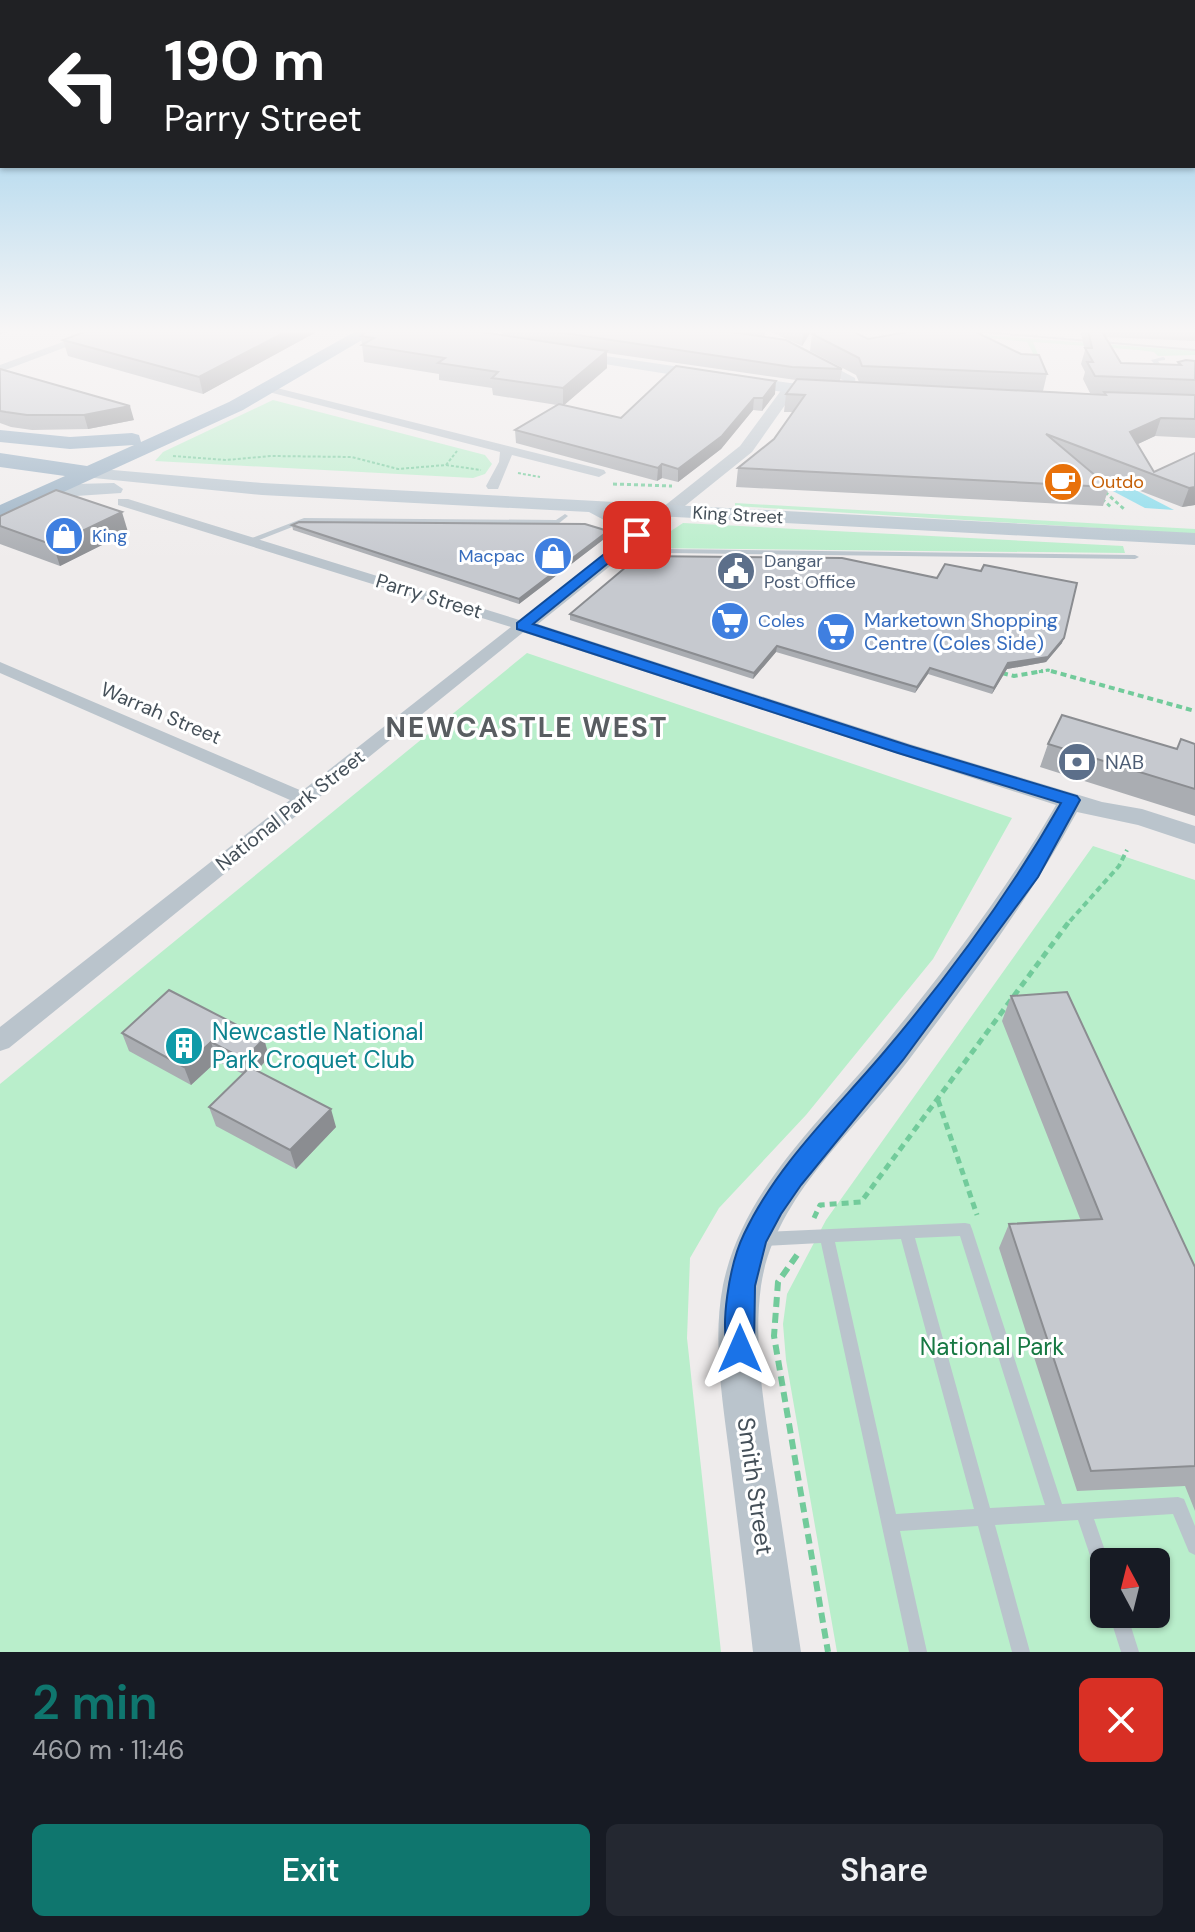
<!DOCTYPE html>
<html lang="en">
<head>
<meta charset="utf-8">
<style>
	body { margin:0; font-family:"DM Sans",sans-serif; background:#242831; color:#f1f3f6; height:100vh; display:flex; flex-direction:column; font-size:30px; white-space:nowrap }
	* { box-sizing:border-box; margin:0 }
	p { font-size:26px; color:#9ea1a6 }
	.icon { flex:none; width:44px; height:44px; fill:none; stroke:currentColor; stroke-width:2; stroke-linecap:round; stroke-linejoin:round }
	.map { position:relative; height:1652px; overflow:hidden }
	.sheet { display:flex; flex-direction:column; background:#171b24; flex:1 }
	.sheet>* { flex:none }
	.guide { position:absolute; left:0px; top:0px; width:1196px; height:168px; box-shadow:0 2px 6px #0004; background:#202124; color:#fff; overflow:hidden }
	.needle { width:52px; rotate:353deg }
	.tools { position:absolute; left:1090px; top:1548px; display:grid; gap:16px }
	.tools a { display:grid; place-items:center; width:80px; height:80px; border-radius:12px; background:#171b24; box-shadow:0 2px 6px #0004; font-size:40px }
	.pin { position:absolute; display:grid; place-items:center; width:68px; height:68px; color:#fff; margin:-34px; border-radius:16px; box-shadow:0 4px 12px #0006 }
	.me { position:absolute; width:88px; margin:-44px; rotate:0deg; stroke-linejoin:round; filter:drop-shadow(0 0 6px #0008) }
	.turn { display:flex; align-items:center; gap:28px; height:168px; padding:0 32px; font-size:36px }
	.turn .icon { width:104px; height:104px; stroke-width:2.5 }
	.turn b { display:block; font-size:56px; line-height:68px }
	.round { display:grid; place-items:center; flex:none; width:84px; height:84px; border-radius:12px; background:#242831 }
	.summary { display:flex; align-items:center; justify-content:space-between; height:136px; padding:0 32px }
	h1 { font-size:48px; font-weight:600; line-height:60px; color:#0f766e }
	.cta { display:flex; gap:16px; margin-top:auto; padding:16px 32px }
	.cta a { flex:1; height:92px; border-radius:12px; background:#0f766e; color:#fff; font-size:32px; font-weight:600; line-height:92px; text-align:center }
	.cta a+a { background:#242831; color:#f1f3f6 }
	.map>svg:first-child { display:block }
	.green { fill:#b9eecb; fill-rule:evenodd }
	.water { fill:#86dbeb }
	.lines { fill:none; stroke-linecap:round; stroke-linejoin:round }
	.path-far4 { stroke:#72cb9b; stroke-width:2; stroke-dasharray:3 2; stroke-linecap:butt }
	.path-far3 { stroke:#72cb9b; stroke-width:3; stroke-dasharray:4 3; stroke-linecap:butt }
	.path-far2 { stroke:#72cb9b; stroke-width:4; stroke-dasharray:6 4; stroke-linecap:butt }
	.path-far1 { stroke:#72cb9b; stroke-width:5; stroke-dasharray:7 5; stroke-linecap:butt }
	.path { stroke:#72cb9b; stroke-width:6; stroke-dasharray:10 6; stroke-linecap:butt }
	.service { fill:#bac4cc; fill-rule:evenodd }
	.minor { fill:#bac4cc; fill-rule:evenodd }
	.tertiary { fill:#bac4cc; fill-rule:evenodd }
	.secondary { fill:#b9c6d0; fill-rule:evenodd }
	.trunk { fill:#97afc3; fill-rule:evenodd }
	.tram { stroke:#aeb2b7; stroke-width:2 }
	.wall { fill:#aaadb2 }
	.shaded-wall { fill:#8b8d91 }
	.building { fill:#c6c9cf; stroke:#8b8d91; stroke-width:2 }
	.route { fill:#1a73e8; stroke:#114b97; stroke-width:2 }
	.labels { text-anchor:middle; stroke-width:6; stroke-linejoin:round; paint-order:stroke }
	.far-food-label { font-size:18px; fill:#c56008; stroke:#fff; text-anchor:start }
	.far-street-label { font-size:18px; fill:#455059; stroke:#fff }
	.far-shop-label { font-size:18px; fill:#366cbe; stroke:#fff; text-anchor:start }
	.far-service-label { font-size:18px; fill:#4e5e75; stroke:#fff; text-anchor:start }
	.street-label { font-size:20px; fill:#455059; stroke:#fff }
	.shop-label { font-size:20px; fill:#366cbe; stroke:#fff; text-anchor:start }
	.service-label { font-size:20px; fill:#4e5e75; stroke:#fff; text-anchor:start }
	.near-culture-label { font-size:24px; fill:#0d838f; stroke:#fff; text-anchor:start }
	.near-park-label { font-size:24px; fill:#177943; stroke:#fff }
	.near-street-label { font-size:24px; fill:#455059; stroke:#fff }
	.district-label { font-size:28px; font-weight:bold; letter-spacing:2px; fill:#595d61; stroke:#fff }
</style>
</head>
<body>
<div class="map">
<svg width="1195" height="1652" viewBox="0 0 1195 1652">
	<rect width="100%" height="100%" fill="#efecec"/>
	<g class="green">
		<polygon points="915,330 1195,351 1195,355 1158,356 1154,352 1138,350 1033,342 1039,357 1035,357 1027,342"/>
		<polygon points="273,400 485,455 492,464 485,474 473,478 155,461 163,452"/>
		<polygon points="735,503 1195,529 1195,534 735,506"/>
		<polygon points="683,523 1123,546 1125,553 645,548"/>
		<polygon points="527,653 1012,818 933,959 806,1115 719,1208 690,1258 687,1338 721,1652 0,1652 0,1084"/>
		<path d="M 1093,846 L 1195,880 L 1195,1652 L 837,1652 L 786,1360 L 783,1324 L 787,1294 L 826,1220 ZM 1104,1562 L 1156,1562 L 1156,1614 L 1104,1614 Z"/>
	</g>
	<polygon class="water" points="1066,454 1174,510 1145,508 1056,461"/>
	<g class="lines">
		<g class="path-far4">
			<polyline points="173,456 226,460 271,456 352,457 398,469 446,465 481,470"/>
			<polyline points="446,465 457,451"/>
			<polyline points="518,473 540,477"/>
		</g>
		<g class="path-far3">
			<polyline points="613,484 672,486"/>
			<polyline points="1105,492 1124,509"/>
			<polyline points="1102,499 1112,508"/>
			<polyline points="1032,673 1048,670 1058,673"/>
		</g>
		<g class="path-far2">
			<polyline points="1051,671 1195,711"/>
			<polyline points="1002,673 1014,676 1043,671"/>
			<polyline points="1070,921 1119,866 1127,850"/>
		</g>
		<g class="path-far1">
			<polyline points="938,1100 977,1215"/>
			<polyline points="814,1218 820,1205 861,1202 1071,919"/>
		</g>
		<polyline class="path" points="797,1255 778,1282 774,1336 828,1652"/>
		<g class="service">
			<polygon points="1163,357 1165,358 1165,360 1158,361 1167,373 1164,375 1151,360"/>
			<polygon points="565,514 568,516 558,524 305,522 254,542 247,540 304,518 556,520"/>
			<polygon points="619,545 666,549 1135,555 1139,557 1135,559 666,553 622,549 618,547"/>
			<path d="M 965,1223 L 970,1224 L 972,1229 L 1062,1504 L 1178,1497 L 1184,1499 L 1195,1526 L 1195,1555 L 1189,1552 L 1173,1514 L 1094,1519 L 1109,1562 L 1104,1562 L 1104,1582 L 1098,1579 L 1078,1520 L 995,1525 L 1030,1652 L 1012,1652 L 978,1526 L 900,1531 L 927,1652 L 909,1652 L 821,1243 L 764,1246 L 759,1244 L 757,1239 L 759,1234 L 764,1232 ZM 960,1236 L 1045,1505 L 990,1508 L 915,1238 ZM 901,1239 L 974,1509 L 896,1514 L 835,1242 Z"/>
			<polygon points="1109,1614 1127,1614 1139,1652 1121,1652"/>
		</g>
		<g class="minor">
			<polygon points="95,330 111,330 0,372 0,365"/>
			<polygon points="815,361 823,361 855,378 857,393 849,393 846,382 815,365"/>
			<polygon points="269,386 604,470 606,473 599,477 512,455 498,489 488,489 486,486 499,462 500,452 265,391 263,389"/>
			<polygon points="118,499 128,499 529,623 531,626 9,1048 0,1051 0,1027 290,800 0,673 0,662 302,791 511,627 118,505"/>
		</g>
		<path class="tertiary" d="M 790,384 L 797,388 L 752,452 L 538,624 L 913,745 L 1102,802 L 1142,809 L 1195,826 L 1195,844 L 1138,825 L 1077,812 C 1029,900 968,981 908,1061 C 856,1130 774,1197 761,1286 C 753,1344 764,1404 772,1461 C 782,1524 791,1588 801,1652 L 753,1652 C 746,1588 738,1524 730,1460 C 723,1403 712,1341 723,1285 C 743,1188 823,1119 883,1046 C 945,970 1007,890 1056,805 L 516,630 L 513,626 L 740,446 L 785,385 Z"/>
		<g class="secondary">
			<polygon points="571,351 790,383 827,385 835,390 827,395 790,393 566,358 564,355"/>
			<polygon points="90,468 262,483 1195,533 1195,545 619,514 633,520 637,532 629,551 622,553 612,547 617,527 589,512 262,495 84,477 81,473"/>
			<polygon points="114,483 123,489 121,493 76,496 36,505 27,499 29,495 76,484"/>
		</g>
		<polygon class="trunk" points="358,330 379,330 243,410 0,521 0,505 65,476 0,467 0,453 87,466 134,445 70,449 0,442 0,430 70,437 132,433 139,435 141,442 229,402"/>
		<polyline class="tram" points="959,330 1195,350"/>
	</g>
	<g class="wall">
		<polygon points="320,330 203,394 68,356 63,340"/>
		<polygon points="369,330 494,330 490,334 502,335 502,330 765,330 765,337 842,369 840,381 859,382 856,375 810,351 812,334 868,339 1047,374 1043,391 1104,395 1090,393 1083,379 1085,372 1081,364 1085,350 1080,330 1195,330 1195,341 1105,337 1121,363 1177,365 1178,362 1195,361 1195,438 1155,436 1138,444 1154,472 1195,453 1195,505 1182,507 1091,472 1109,487 1103,506 736,487 738,468 774,439 793,412 784,412 786,394 796,380 607,353 607,368 564,405 621,418 775,394 762,411 753,410 721,449 678,482 662,478 657,481 516,443 515,430 557,405 493,395 492,388 439,380 439,374 364,362 361,336"/>
		<polygon points="767,330 812,330 802,346"/>
		<polygon points="0,369 134,420 88,429 32,430 11,427 0,423"/>
		<polygon points="0,516 128,532 60,566 0,544"/>
		<polygon points="292,525 608,536 519,604 293,530"/>
		<polygon points="570,614 1062,643 1046,662 1007,669 992,694 928,674 915,693 776,652 753,679 570,620"/>
		<polygon points="1048,744 1177,749 1195,744 1195,816 1040,767"/>
		<polygon points="1011,996 1195,1267 1195,1511 1185,1486 1077,1491 999,1248 1009,1224 1081,1221 1002,1021"/>
		<polygon points="122,1033 264,1039 269,1057 257,1071 336,1127 296,1169 216,1126 209,1107 243,1074 217,1061 191,1085 129,1051"/>
	</g>
	<g class="shaded-wall">
		<polygon points="0,330 20,330 0,334"/>
		<polygon points="289,330 320,330 203,394 199,377"/>
		<polygon points="803,330 812,330 802,346"/>
		<polygon points="607,351 607,368 563,406 563,388"/>
		<polygon points="776,381 775,394 762,411 763,398"/>
		<polygon points="754,398 753,410 721,449 678,482 678,469"/>
		<polygon points="130,406 134,420 88,429 84,415"/>
		<polygon points="1161,418 1155,436 1125,450 1130,432"/>
		<polygon points="662,464 662,478 657,481 658,468"/>
		<polygon points="1195,487 1195,505 1182,507 1189,488"/>
		<polygon points="122,512 128,532 60,566 53,545"/>
		<polygon points="608,531 608,536 519,604 519,599"/>
		<polygon points="1064,638 1062,643 1046,662 1007,669 992,694 994,688 1008,663"/>
		<polygon points="777,646 776,652 753,679 754,673"/>
		<polygon points="930,668 928,674 915,693 917,687"/>
		<polygon points="264,1039 269,1057 250,1078 244,1059"/>
		<polygon points="211,1042 217,1061 191,1085 184,1067"/>
		<polygon points="331,1109 336,1127 296,1169 290,1150"/>
	</g>
	<g class="building">
		<polygon points="89,330 289,330 199,377 63,340"/>
		<polygon points="369,330 468,330 607,351 563,388 492,378 498,372 438,363 445,358 362,345 374,338 361,336"/>
		<polygon points="544,330 716,330 786,340 842,369 792,367"/>
		<polygon points="821,330 850,330 868,339 918,330 972,330 1021,354 1039,355 1047,374 862,366 859,358 812,334"/>
		<polygon points="1088,330 1101,330 1121,363 1181,365 1178,362 1186,360 1195,361 1195,380 1095,376 1087,362 1093,362 1085,348 1092,348"/>
		<polygon points="676,366 776,381 763,398 754,398 722,436 678,469 662,464 658,468 515,430 559,404 621,418"/>
		<polygon points="0,369 130,406 84,415 27,415 6,412 0,411"/>
		<polygon points="797,379 1106,395 1104,392 1195,395 1195,419 1161,418 1130,432 1154,472 1195,453 1195,487 1189,488 1046,434 1109,487 738,468 774,439 805,395 786,394"/>
		<polygon points="56,490 122,512 53,545 0,526 0,516"/>
		<polygon points="299,522 585,524 608,531 519,599 292,525"/>
		<polygon points="639,556 842,558 937,578 945,564 981,571 984,565 1077,583 1064,638 1048,657 1008,663 994,688 930,668 917,687 777,646 754,673 570,614"/>
		<polygon points="1062,715 1177,749 1181,739 1195,744 1195,789 1048,744"/>
		<polygon points="169,990 264,1039 244,1059 211,1042 184,1067 122,1033"/>
		<polygon points="1067,992 1195,1267 1195,1466 1091,1471 1009,1224 1102,1219 1011,996"/>
		<polygon points="250,1067 331,1109 290,1150 209,1107"/>
	</g>
	<linearGradient id="sky" x2="0" y2="1"><stop stop-color="#81c4e9"/><stop offset="0.59" stop-color="#f8f6f6"/><stop offset="1" stop-color="#f8f6f6" stop-opacity="0"/></linearGradient>
	<rect width="1195" height="562" fill="url(#sky)"/>
	<path class="route" d="M 632,532 L 643,535 L 533,624 L 910,746 L 1077,796 L 1080,800 L 1038,877 L 903,1060 L 801,1185 L 781,1214 L 766,1242 L 755,1286 L 754,1349 L 750,1358 L 740,1362 L 730,1358 C 718,1328 730,1263 744,1234 C 777,1164 836,1109 885,1051 C 950,974 1011,891 1061,803 L 898,753 L 517,629 L 517,623 Z"/>
	<defs>
		<symbol id="cafe-disc" viewBox="-11 -11 22 22"><circle r="9.5" fill="#e8710a" stroke="#fff"/><path d="M-5.5-4.5H6V0H3Q3 3.5 0 3.5H-2.5Q-5.5 3.5-5.5 0ZM3-3.2v2h1.7v-2ZM-6 4.5H4V6H-6Z" fill="#fff"/></symbol>
		<symbol id="shop-disc" viewBox="-11 -11 22 22"><circle r="9.5" fill="#3f7fe0" stroke="#fff"/><path d="M-5-2.5h2.3a2.7 3.5 0 0 1 5.4 0H5L5.5 6h-11ZM-1.5-2.5h3a1.5 2.3 0 0 0-3 0Z" fill="#fff"/></symbol>
		<symbol id="civic-disc" viewBox="-11 -11 22 22"><circle r="9.5" fill="#5c6f8a" stroke="#fff"/><path d="M-.6-6.5H3V-4.5H.6V-3L4-1V1h2V6H-6V1h2V-1L-.6-3ZM-1.2 2.5V6h2.4V2.5Z" fill="#fff"/></symbol>
		<symbol id="supermarket-disc" viewBox="-11 -11 22 22"><circle r="9.5" fill="#3f7fe0" stroke="#fff"/><path d="M-6-5.5h2.5l.6 2H6L4.5 2H-2.5L-4.4-4H-6ZM-1.5 3.2a1.3 1.3 0 1 0 .1 0ZM3 3.2a1.3 1.3 0 1 0 .1 0Z" fill="#fff"/></symbol>
		<symbol id="bank-disc" viewBox="-11 -11 22 22"><circle r="9.5" fill="#5c6f8a" stroke="#fff"/><path d="M-6-4H6V4H-6ZM0-2.3a2.3 2.3 0 1 0 0 4.6a2.3 2.3 0 1 0 0-4.6Z" fill="#fff"/></symbol>
		<symbol id="building-disc" viewBox="-11 -11 22 22"><circle r="9.5" fill="#0f9aa8" stroke="#fff"/><path d="M-4-6H4V6H1V3H-1V6H-4ZM-2.5-4.3h1.7v1.8h-1.7ZM.8-4.3h1.7v1.8H.8ZM-2.5-1h1.7V.8h-1.7ZM.8-1h1.7V.8H.8Z" fill="#fff"/></symbol>
	</defs>
	<g fill-rule="evenodd">
		<use href="#cafe-disc" x="1041" y="460" width="44" height="44"/>
		<use href="#shop-disc" x="42" y="514" width="44" height="44"/>
		<use href="#shop-disc" x="531" y="534" width="44" height="44"/>
		<use href="#civic-disc" x="714" y="549" width="44" height="44"/>
		<use href="#supermarket-disc" x="708" y="599" width="44" height="44"/>
		<use href="#supermarket-disc" x="814" y="610" width="44" height="44"/>
		<use href="#bank-disc" x="1055" y="740" width="44" height="44"/>
		<use href="#building-disc" x="162" y="1024" width="44" height="44"/>
	</g>
	<g class="labels">
		<g class="far-food-label">
			<text x="1091" y="488">Outdo</text>
		</g>
		<g class="far-street-label">
			<text transform="translate(738 515) rotate(3)" y="6">King Street</text>
		</g>
		<g class="far-shop-label">
			<text x="92" y="542">King</text>
			<text x="525" y="562" text-anchor="end">Macpac</text>
			<text x="758" y="627">Coles</text>
		</g>
		<g class="far-service-label">
			<text x="764" y="567">Dangar<tspan x="764" dy="21">Post Office</tspan></text>
		</g>
		<g class="street-label">
			<text transform="translate(429 596) rotate(17)" y="7">Parry Street</text>
			<text transform="translate(161 713) rotate(23)" y="7">Warrah Street</text>
			<text transform="translate(290 810) rotate(-38)" y="7">National Park Street</text>
		</g>
		<g class="shop-label">
			<text x="864" y="627">Marketown Shopping<tspan x="864" dy="23">Centre (Coles Side)</tspan></text>
		</g>
		<g class="service-label">
			<text x="1105" y="769">NAB</text>
		</g>
		<g class="near-culture-label">
			<text x="212" y="1040">Newcastle National<tspan x="212" dy="28">Park Croquet Club</tspan></text>
		</g>
		<g class="near-park-label">
			<text x="992" y="1355">National Park</text>
		</g>
		<g class="near-street-label">
			<text transform="translate(755 1486) rotate(82)" y="8">Smith Street</text>
		</g>
		<g class="district-label">
			<text x="527" y="737">NEWCASTLE WEST</text>
		</g>
	</g>
</svg>
<div class="tools">
<a><svg class="needle" viewBox="-14 -14 28 28"><path d="M0-13l5 13h-10z" fill="#e53935"/><path d="M0 13l5-13h-10z" fill="#9ea1a6"/></svg></a>
</div>
<div class="pin" style="left:637px;top:535px;background:#d93025"><svg class="icon" aria-label="arrive" viewBox="0 0 24 24"><path d="M6 21V4h12l-3 4 3 4H6"/></svg></div>
<svg class="me" style="left:740px;top:1349px" viewBox="-20 -20 40 40"><path d="M0-17L14 15 0 8-14 15z" fill="#1a73e8" stroke="#fff" stroke-width="4"/></svg>
<div class="guide">
<div class="turn"><svg class="icon" aria-label="left" viewBox="0 0 24 24"><path d="M17 20v-9H6M10 6l-5 5 5 5"/></svg><div><b>190 m</b>Parry Street</div></div>
</div>
</div>
<section class="sheet">
<div class="summary"><div><h1>2 min</h1><p>460 m · 11:46</p></div><a class="round" style="background:#d93025;color:#fff"><svg class="icon" aria-label="close" viewBox="0 0 24 24"><path d="M6 6l12 12M18 6L6 18"/></svg></a></div>
<div class="cta"><a>Exit</a><a>Share</a></div>
</section>
</body>
</html>
